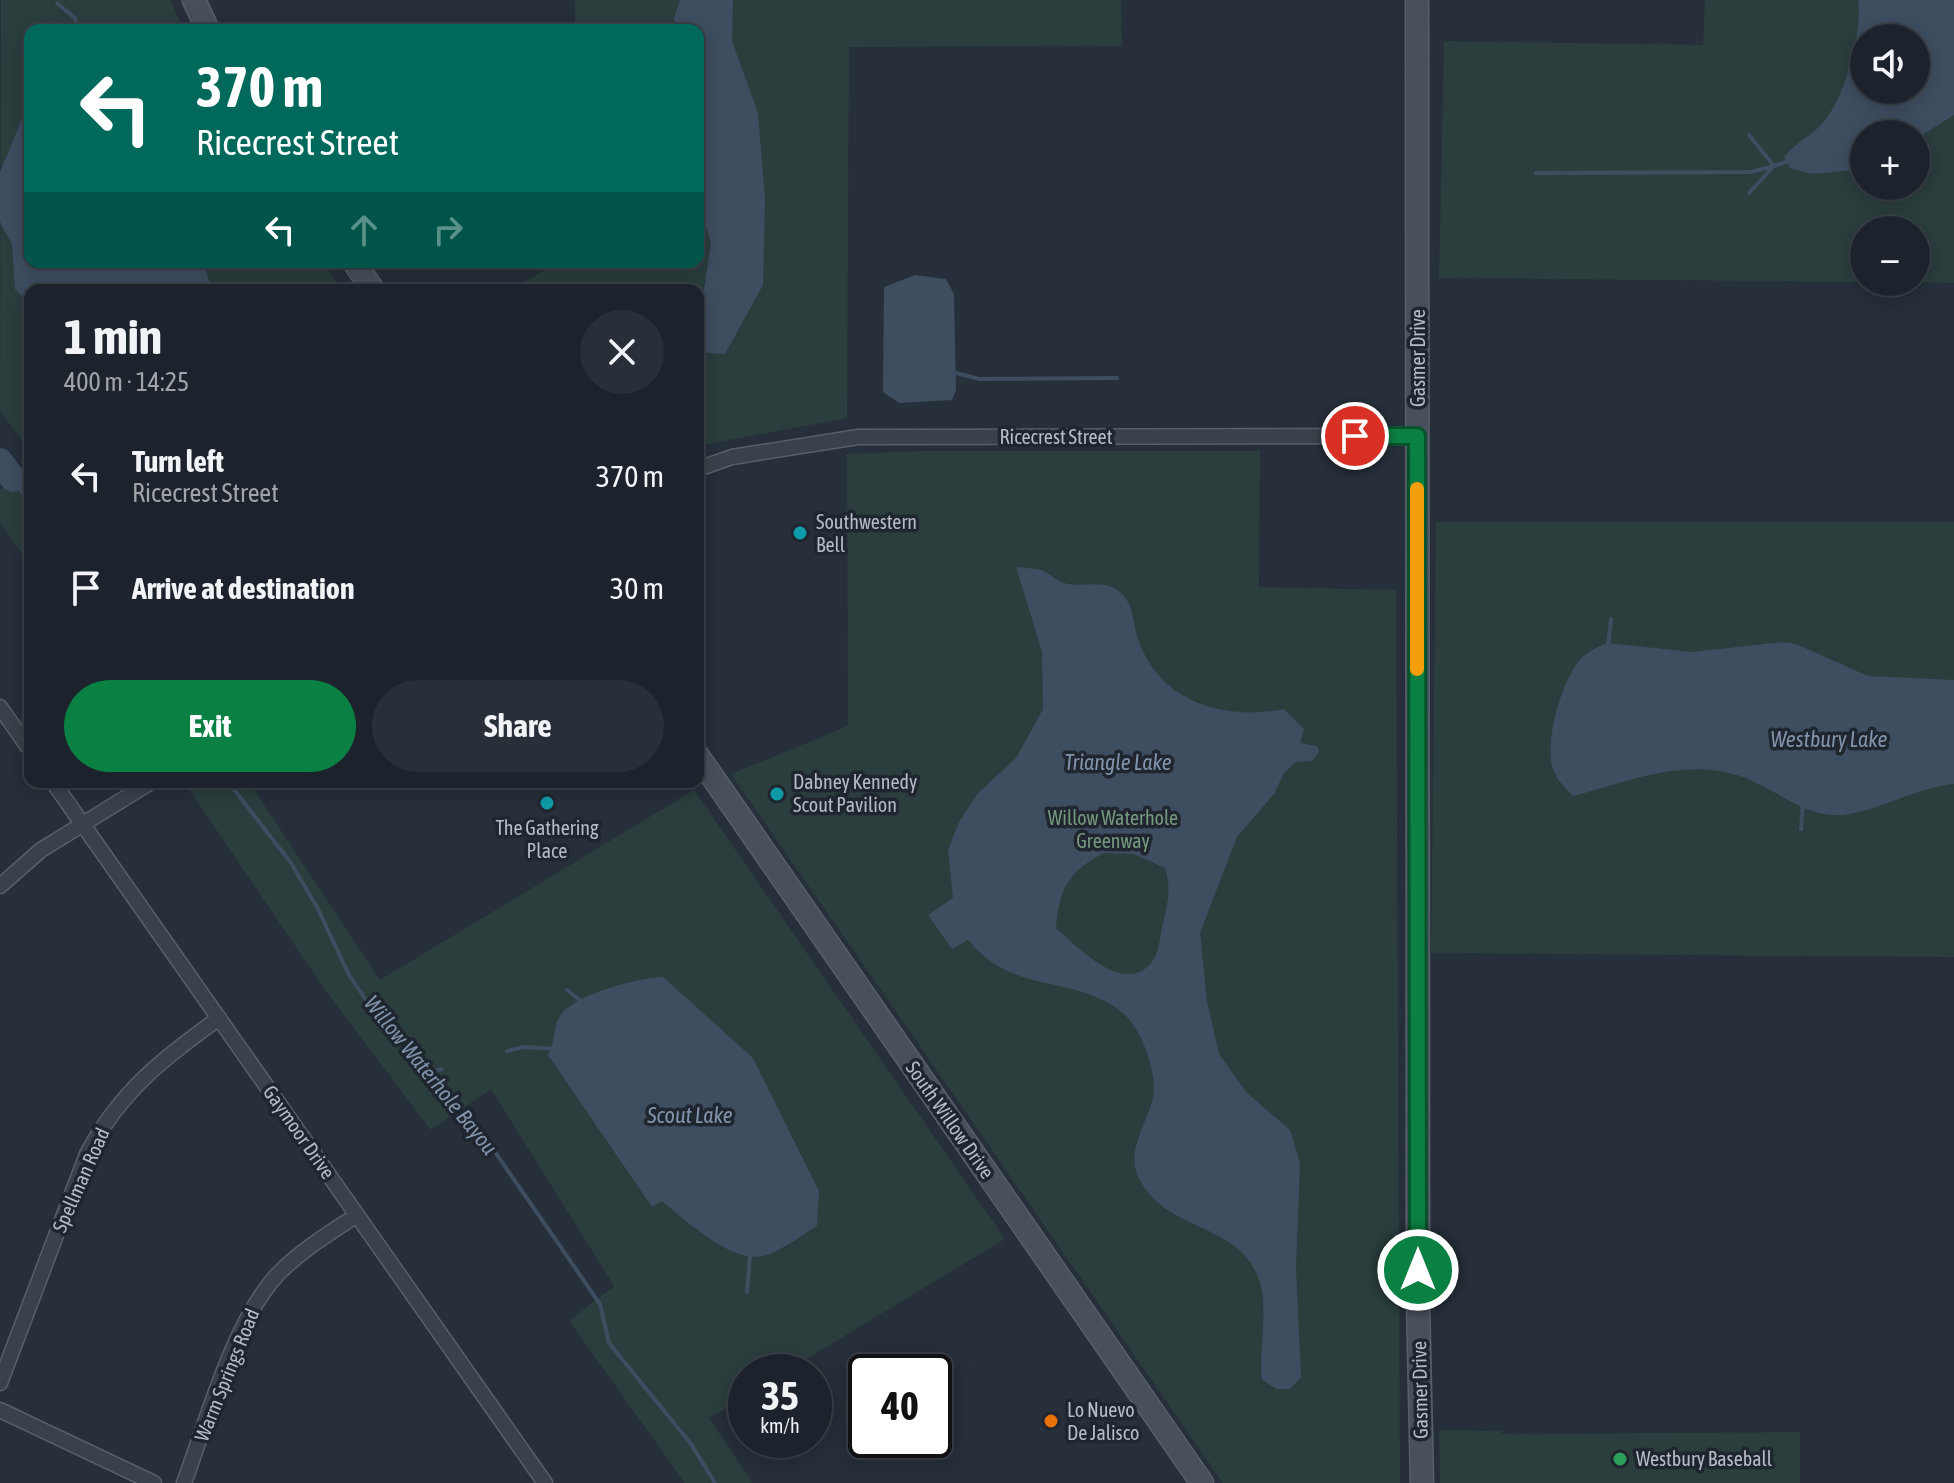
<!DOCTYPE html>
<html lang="en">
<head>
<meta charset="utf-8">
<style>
	body { margin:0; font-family:"Asap Condensed",sans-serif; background:#292f38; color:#f1f3f6; height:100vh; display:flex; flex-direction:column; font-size:30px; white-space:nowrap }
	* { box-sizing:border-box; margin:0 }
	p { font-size:26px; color:#a0a4a9 }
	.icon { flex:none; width:44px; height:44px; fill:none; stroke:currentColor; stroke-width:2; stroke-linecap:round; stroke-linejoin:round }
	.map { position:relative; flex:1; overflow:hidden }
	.side { position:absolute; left:24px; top:284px; width:680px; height:504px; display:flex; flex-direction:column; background:#1c232c; border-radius:16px; box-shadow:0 4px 20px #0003,0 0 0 2px #3a4048 }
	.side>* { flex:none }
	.top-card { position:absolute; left:24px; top:24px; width:680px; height:244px; border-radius:16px; box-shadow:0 4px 20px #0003,0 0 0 2px #3a4048; background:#00695c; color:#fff; overflow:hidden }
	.controls { position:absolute; left:1850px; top:24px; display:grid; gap:16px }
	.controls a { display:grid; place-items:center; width:80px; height:80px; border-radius:50%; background:#1c232c; box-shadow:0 4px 20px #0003,0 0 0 2px #3a4048; font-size:40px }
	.speed { position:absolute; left:728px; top:1354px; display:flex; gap:16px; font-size:40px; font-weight:700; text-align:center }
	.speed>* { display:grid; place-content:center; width:104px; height:104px; border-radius:50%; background:#1c232c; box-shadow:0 4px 20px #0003,0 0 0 2px #3a4048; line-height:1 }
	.speed small { font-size:20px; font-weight:400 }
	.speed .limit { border:4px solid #111; border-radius:12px; background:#fff; color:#111 }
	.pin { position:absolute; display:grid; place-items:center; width:68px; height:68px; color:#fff; margin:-34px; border:4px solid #fff; border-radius:50%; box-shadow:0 2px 8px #0007 }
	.me { position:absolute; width:88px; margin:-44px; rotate:0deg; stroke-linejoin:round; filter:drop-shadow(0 0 6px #0008) }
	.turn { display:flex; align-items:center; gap:28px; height:168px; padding:0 40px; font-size:36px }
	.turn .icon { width:104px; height:104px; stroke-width:2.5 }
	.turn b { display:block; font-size:56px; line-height:68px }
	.lanes { display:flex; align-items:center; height:76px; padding:0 40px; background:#0003; justify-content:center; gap:40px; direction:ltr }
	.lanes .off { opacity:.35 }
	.round { display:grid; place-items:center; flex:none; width:84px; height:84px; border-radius:42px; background:#292f38 }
	.headline { display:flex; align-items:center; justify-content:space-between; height:136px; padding:0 40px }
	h1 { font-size:48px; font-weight:700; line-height:60px }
	.button { display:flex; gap:16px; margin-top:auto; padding:16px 40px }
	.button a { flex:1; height:92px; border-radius:48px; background:#0b8043; color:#fff; font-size:32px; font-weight:700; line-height:92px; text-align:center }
	.button a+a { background:#292f38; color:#f1f3f6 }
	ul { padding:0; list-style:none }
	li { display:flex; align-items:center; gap:24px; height:112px; padding:0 40px }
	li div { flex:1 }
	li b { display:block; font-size:30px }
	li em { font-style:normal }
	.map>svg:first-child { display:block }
	.green { fill:#2b3d3d; fill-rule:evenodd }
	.water { fill:#3e4d60; fill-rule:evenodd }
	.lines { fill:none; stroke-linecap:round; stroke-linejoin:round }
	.stream { stroke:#3e4d60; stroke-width:4 }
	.river { stroke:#3e4d60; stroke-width:26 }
	.street-casing { stroke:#585f68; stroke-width:17 }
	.secondary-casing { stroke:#585f68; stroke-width:25 }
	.street { stroke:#3a414a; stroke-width:14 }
	.secondary { stroke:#48505c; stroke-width:22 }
	.route-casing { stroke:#07532c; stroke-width:20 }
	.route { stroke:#0b8043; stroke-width:14 }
	.slow { stroke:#f59e0b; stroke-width:14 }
	.culture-dot { fill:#0f9aa8; stroke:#1f262f; stroke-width:3 }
	.food-dot { fill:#e8710a; stroke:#1f262f; stroke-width:3 }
	.leisure-dot { fill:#2e9e5b; stroke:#1f262f; stroke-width:3 }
	.labels { text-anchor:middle; stroke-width:7; stroke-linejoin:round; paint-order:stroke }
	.street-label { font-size:20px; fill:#b5bcc5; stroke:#1f262f }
	.poi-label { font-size:20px; fill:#b5bcc5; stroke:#1f262f; text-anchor:start }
	.park-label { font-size:20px; fill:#76987e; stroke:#1f262f }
	.water-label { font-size:22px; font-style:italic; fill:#8193aa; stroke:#1f262f }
</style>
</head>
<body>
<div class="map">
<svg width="1954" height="1483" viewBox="0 0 1954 1483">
	<rect width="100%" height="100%" fill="#262f3a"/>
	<g class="green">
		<polygon points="1,0 170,0 184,30 30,30 30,262 323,262 342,290 30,290 30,451 0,411"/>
		<polygon points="575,0 1121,0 1122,46 849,47 847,418 698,446 698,290 511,290 558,262 698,262 698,30 575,30"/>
		<path d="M 1705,0 L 1954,0 L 1954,283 L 1882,282 L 1916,282 L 1916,230 L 1864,230 L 1864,282 L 1439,278 L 1444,41 L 1703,45 ZM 1864,38 L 1916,38 L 1916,90 L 1864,90 ZM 1864,134 L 1916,134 L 1916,186 L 1864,186 Z"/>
		<polygon points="924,451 1260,451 1259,587 1396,590 1400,1483 1223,1483 731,774 848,726 847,454"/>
		<polygon points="30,466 30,565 0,522 0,490"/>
		<polygon points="1436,522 1954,522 1954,957 1431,953"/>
		<polygon points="184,782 249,782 380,980 694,790 1005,1239 785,1372 746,1372 746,1396 709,1418 753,1483 685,1483 569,1321 614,1286 491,1089 431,1130 323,987"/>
		<polygon points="1439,1430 1501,1431 1502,1434 1800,1432 1800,1483 1440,1483"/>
	</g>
	<g class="water">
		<polygon points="680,0 733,0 732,41 758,113 765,199 763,285 725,354 698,352 698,302 703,297 711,243 698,201 698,30 675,30 674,18"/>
		<path d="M 1858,0 L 1954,0 L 1954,115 L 1916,139 L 1916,134 L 1864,134 L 1864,169 L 1812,174 L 1790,168 L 1784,157 C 1796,142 1815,134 1826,119 C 1845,95 1863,30 1858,0 ZM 1864,38 L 1916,38 L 1916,90 L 1864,90 Z"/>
		<polygon points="30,100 30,262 203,262 212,290 30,290 30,305 15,289 12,244 0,222 0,172"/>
		<polygon points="915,275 946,279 954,294 956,390 952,400 899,403 883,392 884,287"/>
		<path d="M 1016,567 C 1024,568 1033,568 1041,570 C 1050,573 1057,582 1068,584 C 1085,587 1107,579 1121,593 C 1134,605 1133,623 1138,639 C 1159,702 1224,721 1284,709 L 1304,729 L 1300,743 L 1317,746 L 1319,752 L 1312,761 L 1296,762 L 1284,773 L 1274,794 L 1237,837 L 1200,933 L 1207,1001 L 1219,1054 L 1246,1092 L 1290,1130 L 1300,1163 L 1296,1268 L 1301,1377 L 1290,1389 L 1277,1389 L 1262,1380 C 1258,1348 1270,1308 1258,1277 C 1237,1221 1161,1232 1137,1174 C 1127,1150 1148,1120 1153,1098 C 1158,1074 1142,1030 1124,1014 C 1076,973 1014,997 968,940 L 952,949 L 928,915 L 953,898 L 948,850 L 959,822 L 978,793 L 1016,758 L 1043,709 L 1042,652 ZM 1104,853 L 1134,854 L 1165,868 C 1172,889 1167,906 1162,928 C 1160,937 1159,951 1154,959 C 1127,1000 1078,947 1056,928 C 1059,889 1069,871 1104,853 Z"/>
		<path d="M 1782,642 L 1796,644 L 1868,676 L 1954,680 L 1954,784 C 1915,788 1876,812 1842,815 C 1804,818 1774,787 1740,776 C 1684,757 1627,782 1573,796 C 1563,786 1552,775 1551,760 C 1548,731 1561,687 1577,663 C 1584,653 1597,647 1608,643 L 1692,652 Z"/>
		<path d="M 663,977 L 753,1058 L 819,1191 L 817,1226 C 801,1235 781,1252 763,1256 C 731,1263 686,1221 662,1201 L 652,1207 L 548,1055 C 556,1042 552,1025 562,1013 C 580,993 637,978 663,977 Z"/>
	</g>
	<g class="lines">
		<g class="stream">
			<polyline points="57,3 76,19 73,30"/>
			<polyline points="1749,135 1774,166 1791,160"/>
			<polyline points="1536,173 1751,172 1774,166"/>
			<polyline points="1749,193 1772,168"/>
			<polyline points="956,373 979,379 1117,378"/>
			<polyline points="13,479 30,503"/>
			<polyline points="1608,648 1611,619"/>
			<polyline points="228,782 291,863 317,907 349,975 374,1012 475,1123 600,1304 609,1343 691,1444 715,1483"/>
			<polyline points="1801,829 1803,804"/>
			<polyline points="567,990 587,1006"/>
			<polyline points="507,1051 524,1047 555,1049"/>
			<polyline points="429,1072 442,1069"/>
			<polyline points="747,1292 750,1255"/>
		</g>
		<polyline class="river" points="0,461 13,479"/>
		<defs>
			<g id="street">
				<polyline points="698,469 732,457 858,437 1417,436"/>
				<polyline points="0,707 30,750"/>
				<polyline points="53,782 545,1483"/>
				<polyline points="0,886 41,850 151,782"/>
				<path d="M 0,1383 L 87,1154 C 121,1090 162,1060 219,1018"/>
				<polyline points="0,1410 154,1483"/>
				<path d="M 184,1483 C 207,1421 233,1322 278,1274 C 301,1250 330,1233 357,1215"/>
			</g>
			<g id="secondary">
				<polyline points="194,0 208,30"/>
				<polyline points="1417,0 1418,1302 1422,1483"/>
				<polyline points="354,262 373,290"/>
				<polyline points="698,756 1202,1483"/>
			</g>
		</defs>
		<use href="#street" class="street-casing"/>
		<use href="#secondary" class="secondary-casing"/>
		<use href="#street" class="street"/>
		<use href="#secondary" class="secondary"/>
	</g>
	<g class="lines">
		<defs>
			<polyline id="route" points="1355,436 1417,436 1418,1270"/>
		</defs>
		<use href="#route" class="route-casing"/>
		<use href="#route" class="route"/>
		<polyline class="slow" points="1417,489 1417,669"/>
	</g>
	<g class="culture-dot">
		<circle cx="800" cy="533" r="8"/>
		<circle cx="777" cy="794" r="8"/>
		<circle cx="547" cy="803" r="8"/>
	</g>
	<circle class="food-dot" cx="1051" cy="1421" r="8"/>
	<circle class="leisure-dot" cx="1620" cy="1459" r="8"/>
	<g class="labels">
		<g class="street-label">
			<text transform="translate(1418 358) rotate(-90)" y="7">Gasmer Drive</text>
			<text x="1056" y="444">Ricecrest Street</text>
			<text transform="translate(950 1120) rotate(55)" y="7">South Willow Drive</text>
			<text transform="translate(299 1132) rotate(55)" y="7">Gaymoor Drive</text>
			<text transform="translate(81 1180) rotate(-66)" y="7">Spellman Road</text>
			<text transform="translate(227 1375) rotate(-68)" y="7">Warm Springs Road</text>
			<text transform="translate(1420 1390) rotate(-91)" y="7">Gasmer Drive</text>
		</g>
		<g class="poi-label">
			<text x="816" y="529">Southwestern<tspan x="816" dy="23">Bell</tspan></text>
			<text x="793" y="789">Dabney Kennedy<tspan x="793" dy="23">Scout Pavilion</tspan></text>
			<text x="547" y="835" text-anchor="middle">The Gathering<tspan x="547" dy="23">Place</tspan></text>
			<text x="1067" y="1417">Lo Nuevo<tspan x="1067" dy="23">De Jalisco</tspan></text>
			<text x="1636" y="1466">Westbury Baseball</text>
		</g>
		<g class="park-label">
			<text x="1113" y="825">Willow Waterhole<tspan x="1113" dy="23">Greenway</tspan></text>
		</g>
		<g class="water-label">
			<text x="1829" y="747">Westbury Lake</text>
			<text x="1118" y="770">Triangle Lake</text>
			<text transform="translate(431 1075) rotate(51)" y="8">Willow Waterhole Bayou</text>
			<text x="690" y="1123">Scout Lake</text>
		</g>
	</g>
</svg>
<div class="controls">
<a><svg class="icon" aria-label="sound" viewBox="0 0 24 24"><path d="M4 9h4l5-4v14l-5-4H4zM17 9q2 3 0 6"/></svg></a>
<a>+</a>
<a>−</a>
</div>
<div class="speed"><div>35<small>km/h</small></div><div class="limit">40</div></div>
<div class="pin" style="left:1355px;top:436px;background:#d93025"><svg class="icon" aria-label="arrive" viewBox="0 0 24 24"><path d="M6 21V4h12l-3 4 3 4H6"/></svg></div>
<svg class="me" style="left:1418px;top:1270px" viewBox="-20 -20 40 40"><circle r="17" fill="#0b8043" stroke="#fff" stroke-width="3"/><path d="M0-11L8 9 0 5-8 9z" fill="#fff"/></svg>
<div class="top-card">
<div class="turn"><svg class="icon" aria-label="left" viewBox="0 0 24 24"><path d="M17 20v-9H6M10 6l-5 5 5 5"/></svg><div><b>370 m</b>Ricecrest Street</div></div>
<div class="lanes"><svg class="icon" aria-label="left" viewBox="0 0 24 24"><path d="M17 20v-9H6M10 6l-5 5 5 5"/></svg><svg class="icon off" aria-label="ahead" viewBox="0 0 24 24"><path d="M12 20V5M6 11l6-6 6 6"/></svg><svg class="icon off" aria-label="right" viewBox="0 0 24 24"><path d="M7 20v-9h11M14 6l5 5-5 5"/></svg></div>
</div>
<section class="side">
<div class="headline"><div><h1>1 min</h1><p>400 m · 14:25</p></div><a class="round"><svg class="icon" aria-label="close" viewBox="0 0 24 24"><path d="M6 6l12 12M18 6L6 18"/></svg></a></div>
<ul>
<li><svg class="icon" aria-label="left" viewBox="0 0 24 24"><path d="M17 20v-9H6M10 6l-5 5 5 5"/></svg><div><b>Turn left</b><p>Ricecrest Street</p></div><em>370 m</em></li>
<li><svg class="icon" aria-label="arrive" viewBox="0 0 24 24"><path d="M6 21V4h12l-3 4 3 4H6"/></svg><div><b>Arrive at destination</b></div><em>30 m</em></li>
</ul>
<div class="button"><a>Exit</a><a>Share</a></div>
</section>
</div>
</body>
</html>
